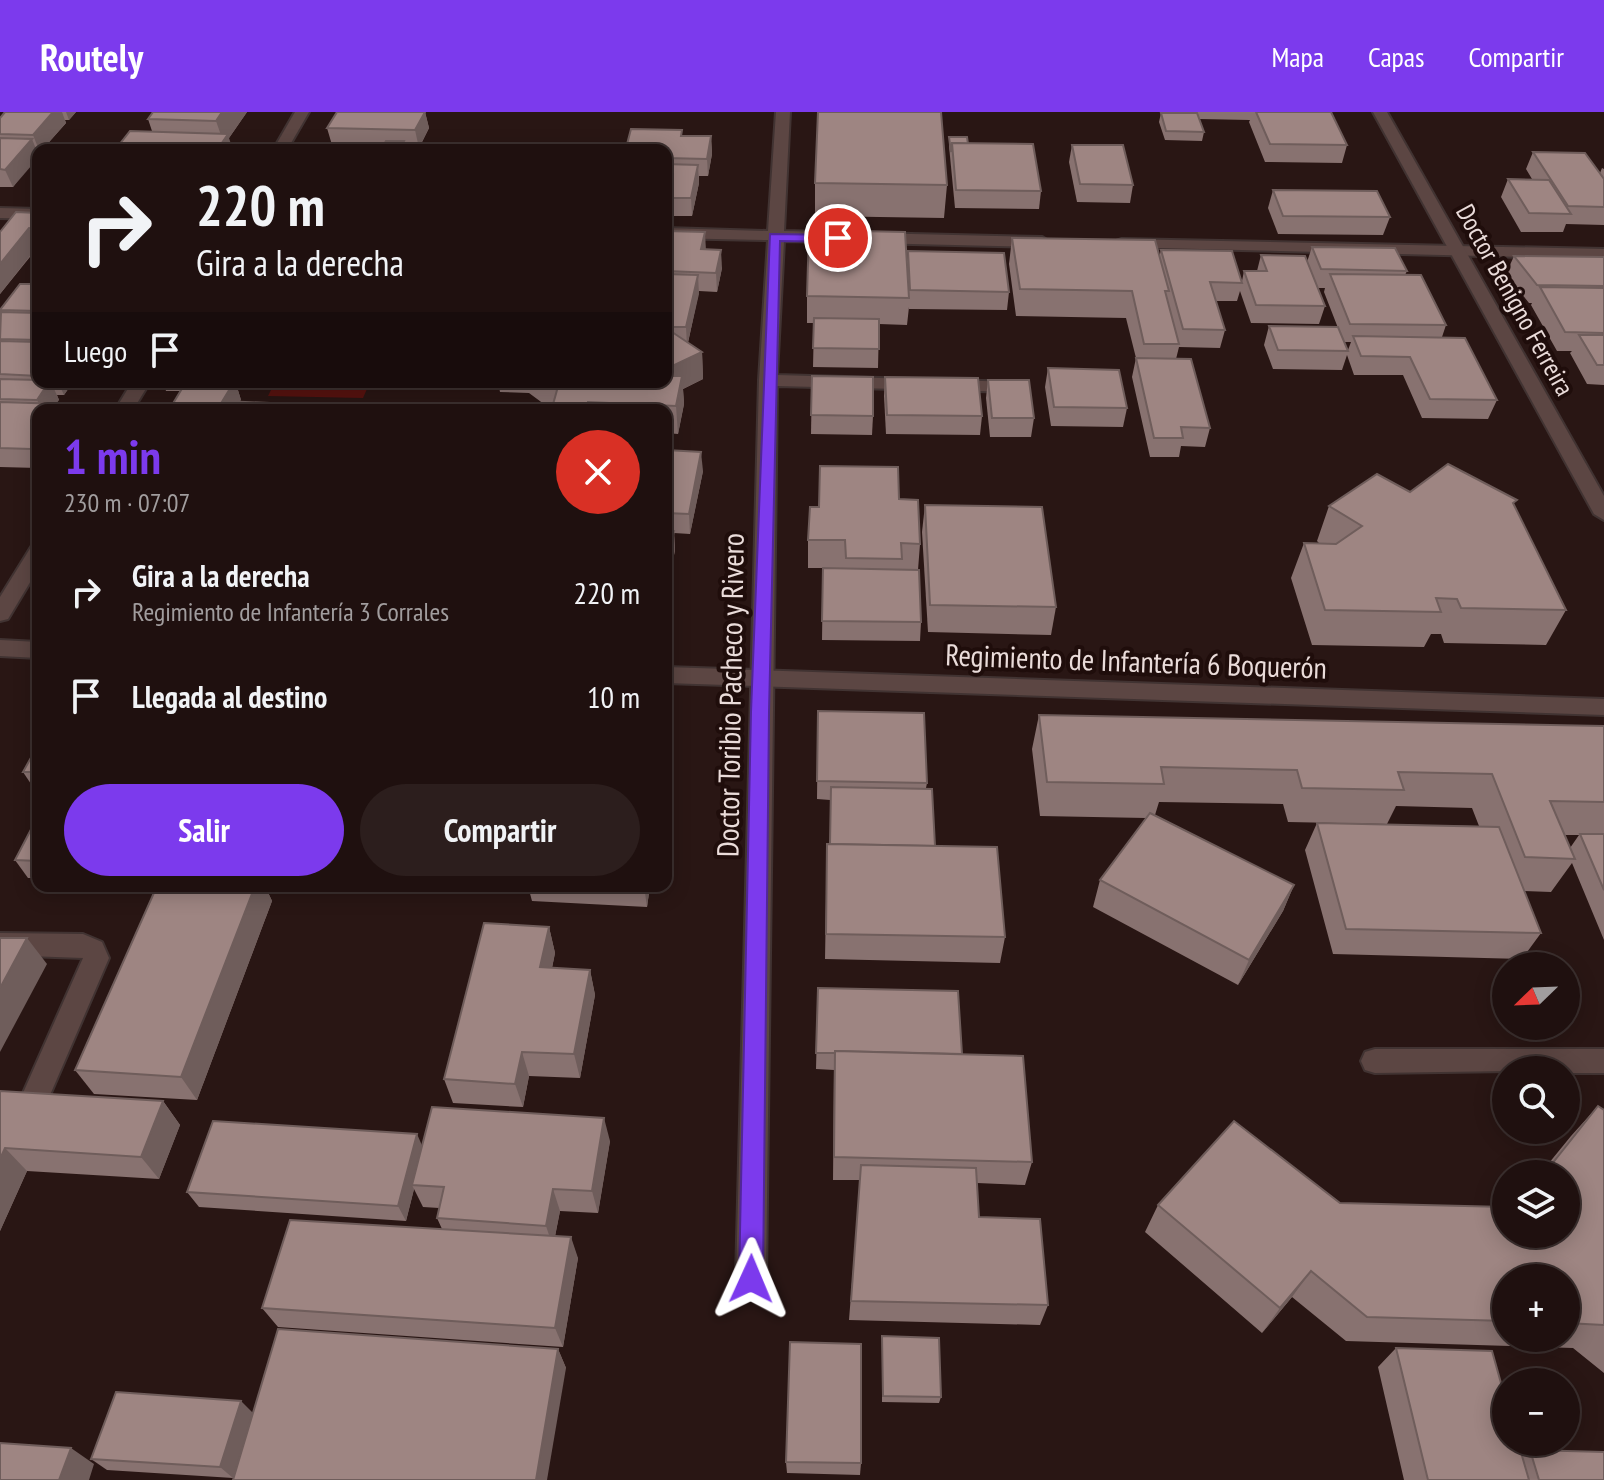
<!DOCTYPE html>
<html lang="es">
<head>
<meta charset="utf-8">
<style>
	body { margin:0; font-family:"PT Sans Narrow",sans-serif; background:#2c1e1d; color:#f1f3f6; height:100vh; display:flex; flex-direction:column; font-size:30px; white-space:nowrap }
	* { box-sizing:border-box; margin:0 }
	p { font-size:26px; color:#a19d9e }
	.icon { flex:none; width:44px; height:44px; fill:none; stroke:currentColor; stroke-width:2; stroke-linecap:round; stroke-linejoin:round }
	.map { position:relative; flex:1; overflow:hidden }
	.details { position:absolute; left:32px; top:292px; width:640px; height:488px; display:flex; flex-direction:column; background:#1f100f; border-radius:16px; box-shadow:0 4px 20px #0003,0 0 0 2px #3c302f }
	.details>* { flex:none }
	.banner { position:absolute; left:32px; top:32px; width:640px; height:244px; border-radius:16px; box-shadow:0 4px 20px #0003,0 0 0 2px #3c302f; background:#1f100f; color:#f1f3f6; overflow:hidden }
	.needle { width:52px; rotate:247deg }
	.buttons { position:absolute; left:1492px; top:840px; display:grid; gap:16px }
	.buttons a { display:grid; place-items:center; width:88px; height:88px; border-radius:50%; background:#1f100f; box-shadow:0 4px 20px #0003,0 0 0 2px #3c302f; font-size:40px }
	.pin { position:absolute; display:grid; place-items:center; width:68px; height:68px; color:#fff; margin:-34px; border:4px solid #fff; border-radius:50%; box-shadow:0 2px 8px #0007 }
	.me { position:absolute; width:88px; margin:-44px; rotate:1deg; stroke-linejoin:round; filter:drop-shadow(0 0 6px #0008) }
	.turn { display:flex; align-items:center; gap:28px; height:168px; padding:0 32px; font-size:36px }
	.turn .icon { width:104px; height:104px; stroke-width:2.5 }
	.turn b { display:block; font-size:56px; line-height:68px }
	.then { display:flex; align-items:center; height:76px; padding:0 32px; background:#0003; gap:16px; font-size:30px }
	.round { display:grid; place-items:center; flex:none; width:84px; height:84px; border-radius:42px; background:#2c1e1d }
	.summary { display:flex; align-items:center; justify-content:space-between; height:136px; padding:0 32px }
	h1 { font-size:48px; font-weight:800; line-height:60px; color:#7c3aed }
	.action { display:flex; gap:16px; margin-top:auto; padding:16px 32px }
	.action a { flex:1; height:92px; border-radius:48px; background:#7c3aed; color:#fff; font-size:32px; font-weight:800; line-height:92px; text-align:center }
	.action a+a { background:#2c1e1d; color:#f1f3f6 }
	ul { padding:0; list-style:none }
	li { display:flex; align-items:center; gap:24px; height:104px; padding:0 32px }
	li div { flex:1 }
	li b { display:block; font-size:30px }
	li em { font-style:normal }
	header { display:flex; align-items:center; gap:48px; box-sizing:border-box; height:112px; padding:0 40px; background:#7c3aed; color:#fff }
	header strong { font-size:38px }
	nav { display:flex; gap:44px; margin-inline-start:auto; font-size:28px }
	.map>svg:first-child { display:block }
	.green { fill:#571310 }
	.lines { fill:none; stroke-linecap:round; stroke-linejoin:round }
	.lane-casing { stroke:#413332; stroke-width:4 }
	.street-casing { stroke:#413332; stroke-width:4 }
	.secondary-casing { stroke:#413332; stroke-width:4 }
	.lane { fill:#5c4643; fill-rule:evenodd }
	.street { fill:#5c4643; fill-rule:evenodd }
	.secondary { fill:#5c4643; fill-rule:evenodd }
	.wall { fill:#887270; fill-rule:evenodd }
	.shaded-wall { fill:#6f5d5b }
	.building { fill:#9e8582; stroke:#6f5d5b; stroke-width:2 }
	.route { fill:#7c3aed; stroke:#51269a; stroke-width:2 }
	.labels { text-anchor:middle; stroke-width:8; stroke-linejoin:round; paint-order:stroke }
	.far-street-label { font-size:26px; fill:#eadcda; stroke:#1f0d0b }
	.street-label { font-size:30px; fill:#eadcda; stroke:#1f0d0b }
</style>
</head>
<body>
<header>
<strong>Routely</strong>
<nav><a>Mapa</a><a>Capas</a><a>Compartir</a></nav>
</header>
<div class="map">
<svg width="1604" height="1368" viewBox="0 0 1604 1368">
	<rect width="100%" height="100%" fill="#291614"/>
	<polygon class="green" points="275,270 370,270 363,286 268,284"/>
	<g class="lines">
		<defs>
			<polygon id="lane" points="0,821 83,822 102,830 109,846 47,990 37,994 27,990 23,981 83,846 0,843"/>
			<g id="street">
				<polygon points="295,0 309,0 287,38 273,38"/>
				<polygon points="776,0 790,0 784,119 1042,125 1050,130 1042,135 784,129 777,263 1017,270 1026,275 1017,280 777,274 766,1167 762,1178 751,1182 740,1178 736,1167 759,268 768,128 666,126 666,116 768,119"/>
				<polygon points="0,96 38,97 38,107 0,106"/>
				<polygon points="1122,127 1604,137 1604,147 1116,135 1116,129"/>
				<polygon points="132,270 150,270 133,298 115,298"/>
				<polygon points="38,433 38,457 8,507 0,509 0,485 31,435"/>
				<polygon points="1375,937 1604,937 1604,961 1566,961 1566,958 1375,961 1365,958 1361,949 1365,940"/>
			</g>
			<g id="secondary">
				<polygon points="1373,0 1387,0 1604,384 1604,408 1594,402"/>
				<polygon points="0,528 38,530 38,546 0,544"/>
				<polygon points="666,555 1604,587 1604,603 666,571"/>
			</g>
		</defs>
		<use href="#lane" class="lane-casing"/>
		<use href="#street" class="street-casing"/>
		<use href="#secondary" class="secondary-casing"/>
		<use href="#lane" class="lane"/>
		<use href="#street" class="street"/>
		<use href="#secondary" class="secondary"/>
	</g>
	<g class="wall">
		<polygon points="5,0 76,0 69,8 65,8 66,11 42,38 38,38 38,41 13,75 0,75 0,6"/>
		<polygon points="153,0 247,0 229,26 152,19 148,7"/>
		<polygon points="337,0 425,0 429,16 419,36 405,35 406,38 381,38 383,35 332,33 327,16"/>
		<polygon points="1182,0 1331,0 1347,33 1342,51 1265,50 1249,10 1250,8 1199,7 1204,20 1202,29 1165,28 1159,10 1161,1"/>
		<polygon points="682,18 682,24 711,24 712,42 708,64 699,64 699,71 692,104 666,104 666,38 626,38 626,36"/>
		<polygon points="949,25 968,32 1041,79 1039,97 955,96 949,34"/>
		<polygon points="1072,33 1133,73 1130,91 1077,90 1069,50"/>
		<polygon points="1533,40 1600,61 1602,56 1604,57 1604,113 1566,112 1563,120 1521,120 1501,85 1508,67 1532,67 1526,57"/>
		<polygon points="815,71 947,73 944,106 815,104"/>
		<polygon points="1273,78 1390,105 1383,123 1278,122 1268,96"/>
		<polygon points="38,101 38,135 0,182 0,120"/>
		<polygon points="666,119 706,137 722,156 717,180 699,179 688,231 702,240 703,267 683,277 684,292 678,322 666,321 666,298 552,298 529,281 500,280 498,270 666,270"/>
		<path d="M 1012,126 L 1159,146 L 1161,138 L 1242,169 L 1244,159 L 1257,159 L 1261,143 L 1307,150 L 1312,135 L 1407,159 L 1405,163 L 1446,213 L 1442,225 L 1497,288 L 1488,307 L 1422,306 L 1403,263 L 1354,263 L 1347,243 L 1342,258 L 1273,257 L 1264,233 L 1269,214 L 1338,216 L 1324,180 L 1325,176 L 1318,176 L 1325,194 L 1319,212 L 1251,211 L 1240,179 L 1237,189 L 1216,189 L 1225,218 L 1220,236 L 1179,235 L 1176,247 L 1210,316 L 1205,335 L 1181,334 L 1179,345 L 1150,345 L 1132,265 L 1136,246 L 1126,206 L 1016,204 L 1009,152 ZM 1344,230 L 1351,230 L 1348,238 Z"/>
		<polygon points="908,139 1009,180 1007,198 909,197 909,195 907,213 879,212 878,256 813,255 814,211 807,211 807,184 907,150"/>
		<polygon points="1514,144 1604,145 1604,273 1587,272 1570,241 1572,239 1557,239 1531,193 1532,191 1529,191 1506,162"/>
		<polygon points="38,164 38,270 73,270 64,283 57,283 59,288 38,298 38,356 0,355 0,197 35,172 34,169"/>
		<polygon points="1048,256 1127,296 1123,315 1051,314 1045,275"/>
		<polygon points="812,264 873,304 872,323 811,322"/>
		<polygon points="885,265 982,304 980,323 886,322 884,284"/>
		<polygon points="988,268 1034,306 1031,325 990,325 986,286"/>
		<polygon points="163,270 240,270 237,275 241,288 169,298 180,279 166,279"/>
		<polygon points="666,338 703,359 690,422 674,421 675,438 666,484"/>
		<polygon points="1410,380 1514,393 1566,498 1546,533 1444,531 1441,522 1431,522 1424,535 1312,533 1291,466 1304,431 1320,432 1317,429 1329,394"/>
		<polygon points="899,387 920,432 918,458 921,510 920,529 822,528 823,456 808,456 808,428 819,395"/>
		<polygon points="925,393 1056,495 1051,523 928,520 922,420"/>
		<polygon points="818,599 927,671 926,676 935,734 1005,825 1000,851 825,847 827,732 830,732 830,688 817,687"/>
		<path d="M 1039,603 L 1604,614 L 1604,828 L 1572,751 L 1551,780 L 1524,779 L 1541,821 L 1522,847 L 1333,842 L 1305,738 L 1317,711 L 1479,714 L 1472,696 L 1396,694 L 1387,712 L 1288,710 L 1283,692 L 1159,690 L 1155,703 L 1294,773 L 1283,799 L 1238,873 L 1093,795 L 1100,768 L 1146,706 L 1040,704 L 1032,637 ZM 1564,723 L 1579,723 L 1570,736 Z"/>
		<polygon points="38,633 38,678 35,678 23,660"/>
		<polygon points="38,704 38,766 28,766 15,748"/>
		<polygon points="157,774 265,774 272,789 197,988 94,982 75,958"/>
		<polygon points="528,774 650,774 647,795 532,789"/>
		<polygon points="549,815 555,841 552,856 590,858 595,883 580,966 529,964 523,995 453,991 444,967"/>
		<polygon points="818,876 962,942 1032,1050 1025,1073 977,1071 979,1105 1048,1193 1040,1213 849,1208 860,1068 833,1068 834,958 816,957"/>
		<polygon points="0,979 163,989 180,1013 159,1067 27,1059 0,1119"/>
		<path d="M 1598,994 L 1604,998 L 1604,1261 L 1573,1236 L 1346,1229 L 1292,1185 L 1262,1221 L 1145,1120 L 1158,1093 L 1340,1091 L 1506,1122 L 1566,1062 L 1540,1062 L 1571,1024 ZM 1506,1166 L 1566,1166 L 1566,1226 L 1506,1226 Z"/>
		<polygon points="610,1029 598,1101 560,1099 555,1124 578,1146 563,1235 278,1215 262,1196 442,1117 437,1106 439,1096 423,1095 414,1077 406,1109 199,1095 187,1080 422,1034"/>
		<polygon points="882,1224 941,1285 939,1291 882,1290"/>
		<polygon points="1396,1236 1522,1344 1530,1338 1604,1368 1404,1368 1378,1255"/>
		<polygon points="558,1237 566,1256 233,1366 107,1358 91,1347 253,1301"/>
		<polygon points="786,1350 861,1351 860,1363 787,1361"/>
	</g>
	<g class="shaded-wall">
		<polygon points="53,0 62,0 66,11 42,38 39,38 33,23"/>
		<polygon points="66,0 76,0 69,8"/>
		<polygon points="222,0 247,0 229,26 233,38 217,38 223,29 216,9"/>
		<polygon points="425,0 429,16 419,36 415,18"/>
		<polygon points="711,24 712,42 708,64 707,47"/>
		<polygon points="32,27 38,42 38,46 13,75 5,58"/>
		<polygon points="404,29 406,38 400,38"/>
		<polygon points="698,53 699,71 692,104 691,86"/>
		<polygon points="29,116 37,135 0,182 0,152"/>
		<polygon points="705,120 706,139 701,137"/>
		<polygon points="721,138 722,156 717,180 716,161"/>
		<polygon points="698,163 699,182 687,234 686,215"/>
		<polygon points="702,240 703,267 683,277 684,292 678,322 676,294 666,270 666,257"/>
		<polygon points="49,270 51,270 59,288 52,298 42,298 37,288"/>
		<polygon points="58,270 73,270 64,283"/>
		<polygon points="229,270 240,270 237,275 241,288 235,298 217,298"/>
		<polygon points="38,327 38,350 31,337"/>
		<polygon points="701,340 703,359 690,422 689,402"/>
		<polygon points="674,419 675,438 666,484 666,456"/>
		<polygon points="1294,773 1283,799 1238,873 1249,848"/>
		<polygon points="255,774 265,774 272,789 197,988 181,965"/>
		<polygon points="644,774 650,774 647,795"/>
		<polygon points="549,815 555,841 547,880 540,855"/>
		<polygon points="27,826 47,852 0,940 0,876"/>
		<polygon points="590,858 595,883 580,966 574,942"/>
		<polygon points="522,940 529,964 523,995 515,972"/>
		<polygon points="163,989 180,1013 159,1067 141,1045"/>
		<polygon points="604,1006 610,1029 598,1101 592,1079"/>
		<polygon points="417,1022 424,1038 412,1073 414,1077 406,1109 398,1094"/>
		<polygon points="5,1036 27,1059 0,1119 0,1047"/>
		<polygon points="553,1077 560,1099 553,1135 546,1114"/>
		<polygon points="571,1125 578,1146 563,1235 555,1216"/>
		<polygon points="1311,1159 1292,1185 1262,1221 1280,1196"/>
		<polygon points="558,1237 566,1256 547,1368 536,1368"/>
		<polygon points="241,1289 253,1301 233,1366 220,1355"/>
		<polygon points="71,1336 94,1352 89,1368 59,1368"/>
	</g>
	<g class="building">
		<polygon points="5,0 53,0 33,23 0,22 0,6"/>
		<polygon points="153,0 222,0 216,9 148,7"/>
		<polygon points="337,0 425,0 415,18 327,16"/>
		<polygon points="818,0 941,0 947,73 815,71"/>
		<polygon points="1256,0 1331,0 1347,33 1270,32"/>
		<polygon points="1161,1 1197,1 1204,20 1166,19"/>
		<polygon points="631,17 682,18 681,24 711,24 707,47 666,46 666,38 645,38 646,36 626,36"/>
		<polygon points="130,19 228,22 217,38 115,38"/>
		<polygon points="949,25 967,25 968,32 952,31 951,40"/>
		<polygon points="0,26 32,27 5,58 0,57"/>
		<polygon points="386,29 404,29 400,38 381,38"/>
		<polygon points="952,31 1033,32 1041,79 956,78"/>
		<polygon points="1072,33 1123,33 1133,73 1080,72"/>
		<polygon points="1533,40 1585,41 1604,67 1604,95 1568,94"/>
		<polygon points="666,52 698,53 691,86 666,86"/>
		<polygon points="1508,67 1549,68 1571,102 1529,101"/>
		<polygon points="1273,78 1377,79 1390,105 1283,104"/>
		<polygon points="16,100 38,101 38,117 29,116 0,152 0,120"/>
		<polygon points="809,118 905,120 909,186 807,184"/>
		<polygon points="666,119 705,120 701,137 721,138 716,161 666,159"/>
		<polygon points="1012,126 1155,128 1169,179 1165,179 1179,232 1144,232 1132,179 1020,177"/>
		<polygon points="1312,135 1395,136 1407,159 1321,157"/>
		<polygon points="1161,138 1232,139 1242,171 1210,170 1225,218 1183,217"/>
		<polygon points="908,139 1004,141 1009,180 910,178"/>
		<polygon points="1261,143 1305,144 1325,194 1256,193 1244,159 1267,159"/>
		<polygon points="1514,144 1604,145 1604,174 1537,173"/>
		<polygon points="666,162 698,163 686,215 666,215"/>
		<polygon points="1330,162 1421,163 1446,213 1350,212"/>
		<polygon points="20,172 38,172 38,199 0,198"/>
		<polygon points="1540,175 1604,176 1604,221 1565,220"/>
		<polygon points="1,200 38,201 38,228 0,227"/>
		<polygon points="814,206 879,207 879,237 813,236"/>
		<polygon points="1269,214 1338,215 1348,239 1278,238"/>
		<polygon points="666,216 702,240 666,257"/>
		<polygon points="1579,223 1604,223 1604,253 1597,253"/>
		<polygon points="1353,224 1465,226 1497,288 1430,287 1410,245 1361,244"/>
		<polygon points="0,229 38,230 38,264 0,262"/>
		<polygon points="1136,246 1191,247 1210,316 1181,315 1183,326 1154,326"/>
		<polygon points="1048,256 1119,258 1127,296 1054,295"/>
		<polygon points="666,264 682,264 676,294 588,290 587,297 552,296 557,278 547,270 666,270"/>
		<polygon points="812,264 873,265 873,304 811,303"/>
		<polygon points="885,265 978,266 982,304 887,303"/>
		<polygon points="0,267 38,268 38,270 49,270 37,288 0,287"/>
		<polygon points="988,268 1029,268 1034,306 992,306"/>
		<polygon points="186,270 234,270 217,298 169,298"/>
		<polygon points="224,289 312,293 310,298 219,298"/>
		<polygon points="0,290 62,292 58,298 38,298 38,327 31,337 0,336"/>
		<polygon points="666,338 701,340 689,402 666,401"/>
		<polygon points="1448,352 1517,388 1513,391 1566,498 1461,496 1457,487 1436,486 1441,500 1325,498 1304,431 1336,432 1362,414 1329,394 1377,362 1410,380"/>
		<polygon points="820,354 898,355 899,387 918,388 920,432 901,431 902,447 846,446 845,428 808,428 810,395 819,395"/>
		<polygon points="925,393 1042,395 1056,495 930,493"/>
		<polygon points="666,419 674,419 666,456"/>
		<polygon points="823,456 919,458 921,510 822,509"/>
		<polygon points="818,599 924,601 927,671 817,669"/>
		<polygon points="1039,603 1604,614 1604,690 1550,689 1575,747 1525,745 1492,662 1398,660 1404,678 1302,676 1297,658 1161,655 1164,672 1047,670"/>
		<polygon points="38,633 38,660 23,660"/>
		<polygon points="831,675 932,677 935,734 830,732"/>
		<polygon points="1150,701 1294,773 1249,848 1100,768"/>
		<polygon points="38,704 38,749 15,748"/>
		<polygon points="1317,711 1499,715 1541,821 1346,817"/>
		<polygon points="1580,722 1604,722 1604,778"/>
		<polygon points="827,732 997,735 1005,825 826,822"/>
		<polygon points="157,774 255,774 181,965 75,958"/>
		<polygon points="484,811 549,815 540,855 590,858 574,942 522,940 515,972 444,967"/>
		<polygon points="0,826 27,826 0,876"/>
		<polygon points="818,876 958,879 962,942 835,939 835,941 816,941"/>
		<polygon points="835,939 1023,944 1032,1050 834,1045"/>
		<polygon points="0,979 163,989 141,1045 5,1036 0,1047"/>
		<polygon points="1598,994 1604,998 1604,1213 1566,1211 1566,1166 1506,1166 1506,1209 1367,1205 1311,1159 1280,1196 1158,1093 1234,1009 1340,1091 1506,1095 1506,1122 1566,1122 1566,1062 1544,1062"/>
		<polygon points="432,995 604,1006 592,1079 553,1077 546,1114 437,1106 444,1075 412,1073"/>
		<polygon points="213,1009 417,1022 398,1094 187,1080"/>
		<polygon points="861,1053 976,1056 979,1105 1040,1107 1048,1193 851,1189"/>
		<polygon points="290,1108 571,1125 555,1216 262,1196"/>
		<polygon points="278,1217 558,1237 536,1368 233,1368"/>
		<polygon points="882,1224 939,1226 941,1285 883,1284"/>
		<polygon points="790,1230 861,1232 861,1351 786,1350"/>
		<polygon points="1396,1236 1492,1239 1506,1289 1506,1330 1518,1330 1529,1368 1428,1368"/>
		<polygon points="116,1280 241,1289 220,1355 91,1347"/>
		<polygon points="0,1331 71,1336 59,1368 0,1368"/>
		<polygon points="1530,1338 1604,1340 1604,1368 1539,1368"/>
	</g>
	<polygon class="route" points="770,122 838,123 844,126 838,130 780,129 769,600 763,1167 760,1176 751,1179 743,1176 739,1167 751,600"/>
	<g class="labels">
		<g class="far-street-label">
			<text transform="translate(1515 188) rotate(61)" y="9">Doctor Benigno Ferreira</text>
		</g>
		<g class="street-label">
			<text transform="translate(1136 550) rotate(2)" y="10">Regimiento de Infantería 6 Boquerón</text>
			<text transform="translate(731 583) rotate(-89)" y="10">Doctor Toribio Pacheco y Rivero</text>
		</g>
	</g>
</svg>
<div class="buttons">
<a><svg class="needle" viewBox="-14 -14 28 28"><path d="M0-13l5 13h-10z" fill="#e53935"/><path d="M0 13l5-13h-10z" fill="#a19d9e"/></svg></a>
<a><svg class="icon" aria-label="search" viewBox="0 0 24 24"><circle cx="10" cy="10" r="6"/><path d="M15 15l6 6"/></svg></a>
<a><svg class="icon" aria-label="layers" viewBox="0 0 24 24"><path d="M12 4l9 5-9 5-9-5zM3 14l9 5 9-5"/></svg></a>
<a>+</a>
<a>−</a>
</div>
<div class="pin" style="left:838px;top:126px;background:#d93025"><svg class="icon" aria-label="arrive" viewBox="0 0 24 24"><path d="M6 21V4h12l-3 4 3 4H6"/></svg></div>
<svg class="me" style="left:751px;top:1167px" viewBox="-20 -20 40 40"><path d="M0-17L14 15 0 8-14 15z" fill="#7c3aed" stroke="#fff" stroke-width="4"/></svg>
<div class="banner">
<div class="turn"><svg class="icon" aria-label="right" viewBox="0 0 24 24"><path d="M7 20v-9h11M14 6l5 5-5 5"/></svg><div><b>220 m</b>Gira a la derecha</div></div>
<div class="then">Luego<svg class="icon" aria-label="arrive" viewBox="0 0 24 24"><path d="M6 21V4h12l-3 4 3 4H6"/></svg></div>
</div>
<section class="details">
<div class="summary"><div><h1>1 min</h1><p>230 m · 07:07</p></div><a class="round" style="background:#d93025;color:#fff"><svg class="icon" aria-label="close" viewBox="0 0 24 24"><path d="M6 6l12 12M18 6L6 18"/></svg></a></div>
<ul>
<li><svg class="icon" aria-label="right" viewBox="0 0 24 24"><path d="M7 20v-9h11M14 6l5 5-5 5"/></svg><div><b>Gira a la derecha</b><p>Regimiento de Infantería 3 Corrales</p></div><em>220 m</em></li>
<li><svg class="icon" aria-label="arrive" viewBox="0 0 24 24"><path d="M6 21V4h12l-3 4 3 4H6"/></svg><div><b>Llegada al destino</b></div><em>10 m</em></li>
</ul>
<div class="action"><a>Salir</a><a>Compartir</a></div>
</section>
</div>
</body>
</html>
